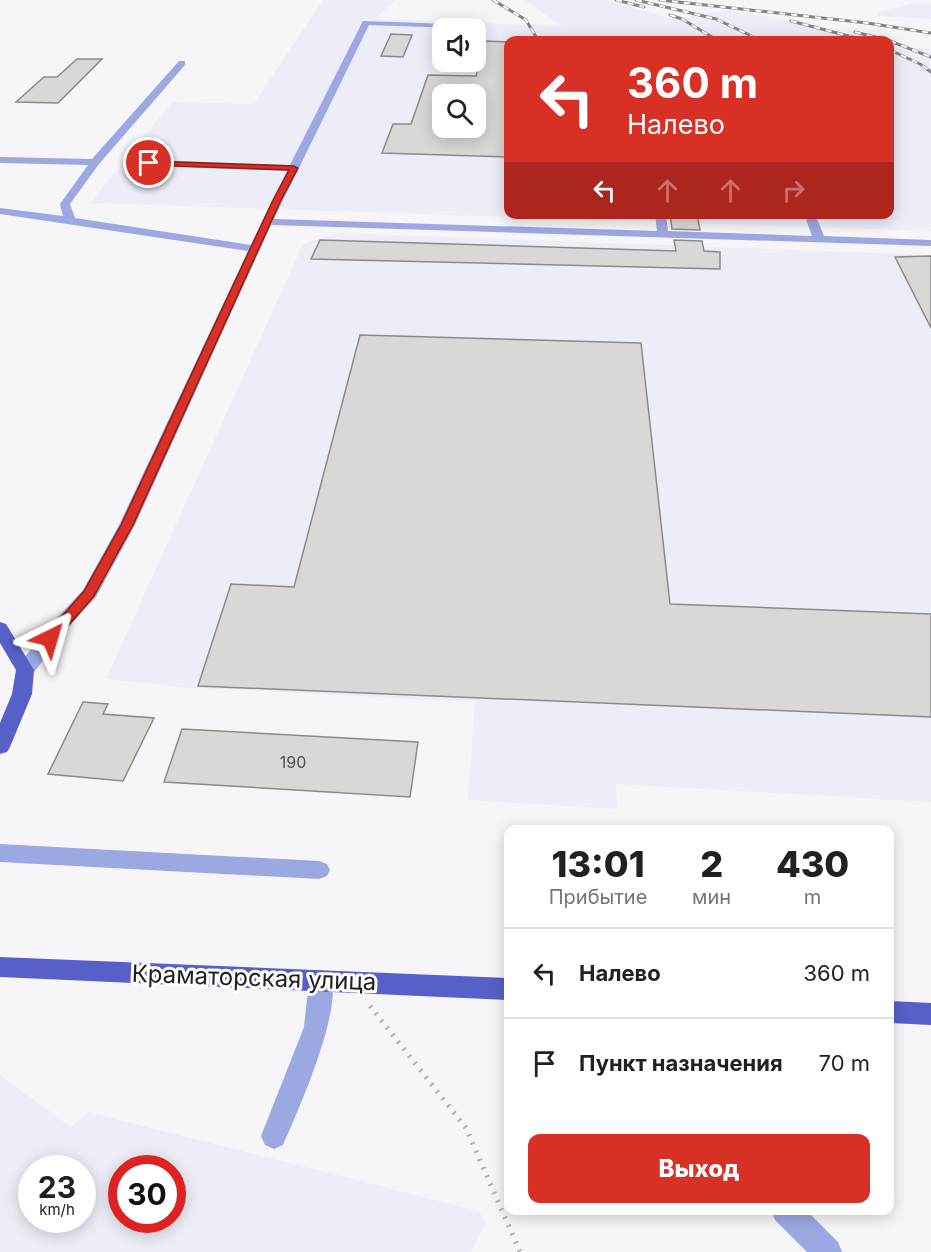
<!DOCTYPE html>
<html lang="ru">
<head>
<meta charset="utf-8">
<style>
	body { margin:0; font-family:Inter,sans-serif; background:#f2f2f2; color:#202124; height:100vh; display:flex; flex-direction:column; font-size:22px; white-space:nowrap }
	* { box-sizing:border-box; margin:0 }
	p { font-size:20px; color:#757577 }
	.icon { flex:none; width:33px; height:33px; fill:none; stroke:currentColor; stroke-width:2; stroke-linecap:round; stroke-linejoin:round }
	.map { position:relative; flex:1; overflow:hidden }
	.sheet { position:absolute; left:504px; top:825px; width:390px; height:390px; display:flex; flex-direction:column; background:#fff; border-radius:12px; box-shadow:0 3px 15px #0003 }
	.sheet>* { flex:none }
	.top-card { position:absolute; left:504px; top:36px; width:390px; height:183px; border-radius:12px; box-shadow:0 3px 15px #0003; background:#d93025; color:#fff; overflow:hidden }
	.tools { position:absolute; left:432px; top:18px; display:grid; gap:12px }
	.tools a { display:grid; place-items:center; width:54px; height:54px; border-radius:12px; background:#fff; box-shadow:0 3px 15px #0003; font-size:30px }
	.speed { position:absolute; left:18px; top:1155px; display:flex; gap:12px; font-size:30px; font-weight:700; text-align:center }
	.speed>* { display:grid; place-content:center; width:78px; height:78px; border-radius:50%; background:#fff; box-shadow:0 3px 15px #0003; line-height:1 }
	.speed small { font-size:15px; font-weight:400 }
	.speed .limit { border:9px solid #d22; background:#fff; color:#111 }
	.pin { position:absolute; display:grid; place-items:center; width:51px; height:51px; color:#fff; margin:-26px; border:3px solid #fff; border-radius:50%; box-shadow:0 2px 6px #0007 }
	.me { position:absolute; width:66px; margin:-33px; rotate:40deg; stroke-linejoin:round; filter:drop-shadow(0 0 4px #0008) }
	.turn { display:flex; align-items:center; gap:21px; height:126px; padding:0 24px; font-size:27px }
	.turn .icon { width:78px; height:78px; stroke-width:2.5 }
	.turn b { display:block; font-size:42px; line-height:51px }
	.lanes { display:flex; align-items:center; height:57px; padding:0 24px; background:#0003; justify-content:center; gap:30px; direction:ltr }
	.lanes .off { opacity:.35 }
	.eta { display:flex; justify-content:space-evenly; align-items:center; height:102px; text-align:center }
	.eta b { font-size:36px; font-weight:800; line-height:42px }
	.cta { display:flex; gap:12px; margin-top:auto; padding:12px 24px }
	.cta a { flex:1; height:69px; border-radius:12px; background:#d93025; color:#fff; font-size:24px; font-weight:800; line-height:69px; text-align:center }
	ul { padding:0; list-style:none }
	li { display:flex; align-items:center; gap:18px; height:90px; padding:0 24px; border-top:2px solid #e0e0e0 }
	li div { flex:1 }
	li b { display:block; font-size:22px }
	li em { font-style:normal }
	.map>svg:first-child { display:block }
	.built { fill:#ededf8; fill-rule:evenodd }
	.building { fill:#dad8d6; stroke:#8d8b89; stroke-width:1.5; fill-rule:evenodd }
	.lines { fill:none; stroke-linecap:round; stroke-linejoin:round }
	.path { stroke:#b1b1b3; stroke-width:5; stroke-dasharray:2 7; stroke-linecap:butt }
	.minor { fill:#9ca8e1; fill-rule:evenodd }
	.major { fill:#5660c7; fill-rule:evenodd }
	.rail-casing { stroke:#858587; stroke-width:3 }
	.rail { stroke:#fff; stroke-width:2; stroke-dasharray:6; stroke-linecap:butt }
	.route { fill:#d93025; stroke:#8d1f18; stroke-width:1.5 }
	.labels { text-anchor:middle; stroke-width:6; stroke-linejoin:round; paint-order:stroke }
	.number-label { font-size:16px; fill:#4f4f4f }
	.near-street-label { font-size:24px; fill:#212122; stroke:#fff }
</style>
</head>
<body>
<div class="map">
<svg width="931" height="1252" viewBox="0 0 931 1252">
	<rect width="100%" height="100%" fill="#f6f6f9"/>
	<g class="built">
		<path d="M 323,0 L 396,0 L 374,19 L 561,26 L 525,0 L 604,0 L 675,19 L 726,10 L 790,20 L 848,35 L 853,40 L 508,40 L 508,214 L 890,214 L 890,49 L 931,48 L 931,231 L 90,203 L 172,102 L 254,104 ZM 442,28 L 476,28 L 476,62 L 442,62 ZM 442,94 L 476,94 L 476,128 L 442,128 Z"/>
		<polygon points="914,3 931,3 931,19 877,16 877,12"/>
		<polygon points="339,233 931,255 931,802 616,784 618,809 468,800 475,702 180,687 106,679 303,244"/>
		<path d="M 0,1075 L 71,1127 L 88,1112 L 479,1211 L 486,1223 L 471,1252 L 0,1252 ZM 82,1168 L 82,1220 L 32,1220 L 32,1168 ZM 172,1168 L 172,1220 L 122,1220 L 122,1168 Z"/>
	</g>
	<g class="building">
		<polygon points="391,34 412,35 403,57 381,56"/>
		<path d="M 485,41 L 508,42 L 508,157 L 382,153 L 393,124 L 411,124 L 428,75 L 476,76 ZM 442,94 L 476,94 L 476,128 L 442,128 Z"/>
		<polygon points="77,59 102,59 58,103 16,102 44,77 57,77"/>
		<polygon points="670,214 697,214 700,230 672,229"/>
		<polygon points="320,240 676,251 674,240 702,241 704,251 720,252 720,269 311,259"/>
		<polygon points="931,256 931,328 895,257"/>
		<polygon points="360,335 641,343 670,604 931,614 931,717 198,686 231,584 294,587"/>
		<polygon points="83,702 108,704 103,714 154,718 123,781 48,774"/>
		<polygon points="182,729 418,742 410,797 164,782"/>
	</g>
	<g class="lines">
		<polyline class="path" points="370,1006 466,1128 520,1252"/>
		<g class="minor">
			<polygon points="363,21 480,25 484,27 480,29 369,25 274,219 657,231 655,214 666,214 668,231 812,236 804,214 815,214 824,236 931,240 931,246 271,225 135,525 96,597 69,626 32,675 25,676 18,675 16,670 18,665 57,618 83,590 119,525 248,251 0,214 0,208 63,216 60,204 88,165 0,163 0,157 92,159 179,61 185,61 185,65 99,164 70,204 75,218 251,245 287,171 149,166 144,163 149,160 290,165"/>
			<polygon points="0,844 319,861 327,864 330,870 327,876 319,879 0,862"/>
			<path d="M 321,970 L 330,973 C 345,1006 298,1111 283,1145 L 274,1149 L 265,1145 L 261,1136 L 304,1027 L 309,981 L 312,973 Z"/>
			<polygon points="771,1210 806,1210 838,1242 842,1252 807,1252 775,1220"/>
		</g>
		<g class="major">
			<polygon points="0,622 6,624 34,670 32,694 10,747 7,752 0,754 0,723 12,694 16,670 0,643"/>
			<polygon points="0,957 508,978 508,1000 0,977"/>
			<polygon points="890,1001 931,1003 931,1025 890,1023"/>
		</g>
		<defs>
			<g id="rail">
				<polyline points="493,0 526,20 538,40"/>
				<polyline points="616,0 644,7"/>
				<polyline points="636,0 716,19 760,40"/>
				<polyline points="660,0 867,23 931,33"/>
				<polyline points="670,15 682,19 717,40"/>
				<polyline points="791,21 864,40"/>
				<polyline points="855,32 887,40"/>
				<polyline points="890,41 931,57"/>
				<polyline points="890,50 920,64 931,72"/>
			</g>
		</defs>
		<use href="#rail" class="rail-casing"/>
		<use href="#rail" class="rail"/>
	</g>
	<polygon class="route" points="149,161 294,166 298,168 281,200 133,525 94,596 55,641 50,642 43,638 84,591 121,525 273,200 289,170 147,165 146,163"/>
	<g class="labels">
		<g class="number-label">
			<text x="293" y="768">190</text>
		</g>
		<g class="near-street-label">
			<text transform="translate(254 978) rotate(2)" y="8">Краматорская улица</text>
		</g>
	</g>
</svg>
<div class="tools">
<a><svg class="icon" aria-label="sound" viewBox="0 0 24 24"><path d="M4 9h4l5-4v14l-5-4H4zM17 9q2 3 0 6"/></svg></a>
<a><svg class="icon" aria-label="search" viewBox="0 0 24 24"><circle cx="10" cy="10" r="6"/><path d="M15 15l6 6"/></svg></a>
</div>
<div class="speed"><div>23<small>km/h</small></div><div class="limit">30</div></div>
<div class="pin" style="left:149px;top:163px;background:#d93025"><svg class="icon" aria-label="arrive" viewBox="0 0 24 24"><path d="M6 21V4h12l-3 4 3 4H6"/></svg></div>
<svg class="me" style="left:50px;top:638px" viewBox="-20 -20 40 40"><path d="M0-17L14 15 0 8-14 15z" fill="#d93025" stroke="#fff" stroke-width="4"/></svg>
<div class="top-card">
<div class="turn"><svg class="icon" aria-label="left" viewBox="0 0 24 24"><path d="M17 20v-9H6M10 6l-5 5 5 5"/></svg><div><b>360 m</b>Налево</div></div>
<div class="lanes"><svg class="icon" aria-label="left" viewBox="0 0 24 24"><path d="M17 20v-9H6M10 6l-5 5 5 5"/></svg><svg class="icon off" aria-label="ahead" viewBox="0 0 24 24"><path d="M12 20V5M6 11l6-6 6 6"/></svg><svg class="icon off" aria-label="ahead" viewBox="0 0 24 24"><path d="M12 20V5M6 11l6-6 6 6"/></svg><svg class="icon off" aria-label="right" viewBox="0 0 24 24"><path d="M7 20v-9h11M14 6l5 5-5 5"/></svg></div>
</div>
<section class="sheet">
<div class="eta">
<div><b>13:01</b><p>Прибытие</p></div>
<div><b>2</b><p>мин</p></div>
<div><b>430</b><p>m</p></div>
</div>
<ul>
<li><svg class="icon" aria-label="left" viewBox="0 0 24 24"><path d="M17 20v-9H6M10 6l-5 5 5 5"/></svg><div><b>Налево</b></div><em>360 m</em></li>
<li><svg class="icon" aria-label="arrive" viewBox="0 0 24 24"><path d="M6 21V4h12l-3 4 3 4H6"/></svg><div><b>Пункт назначения</b></div><em>70 m</em></li>
</ul>
<div class="cta"><a>Выход</a></div>
</section>
</div>
</body>
</html>
